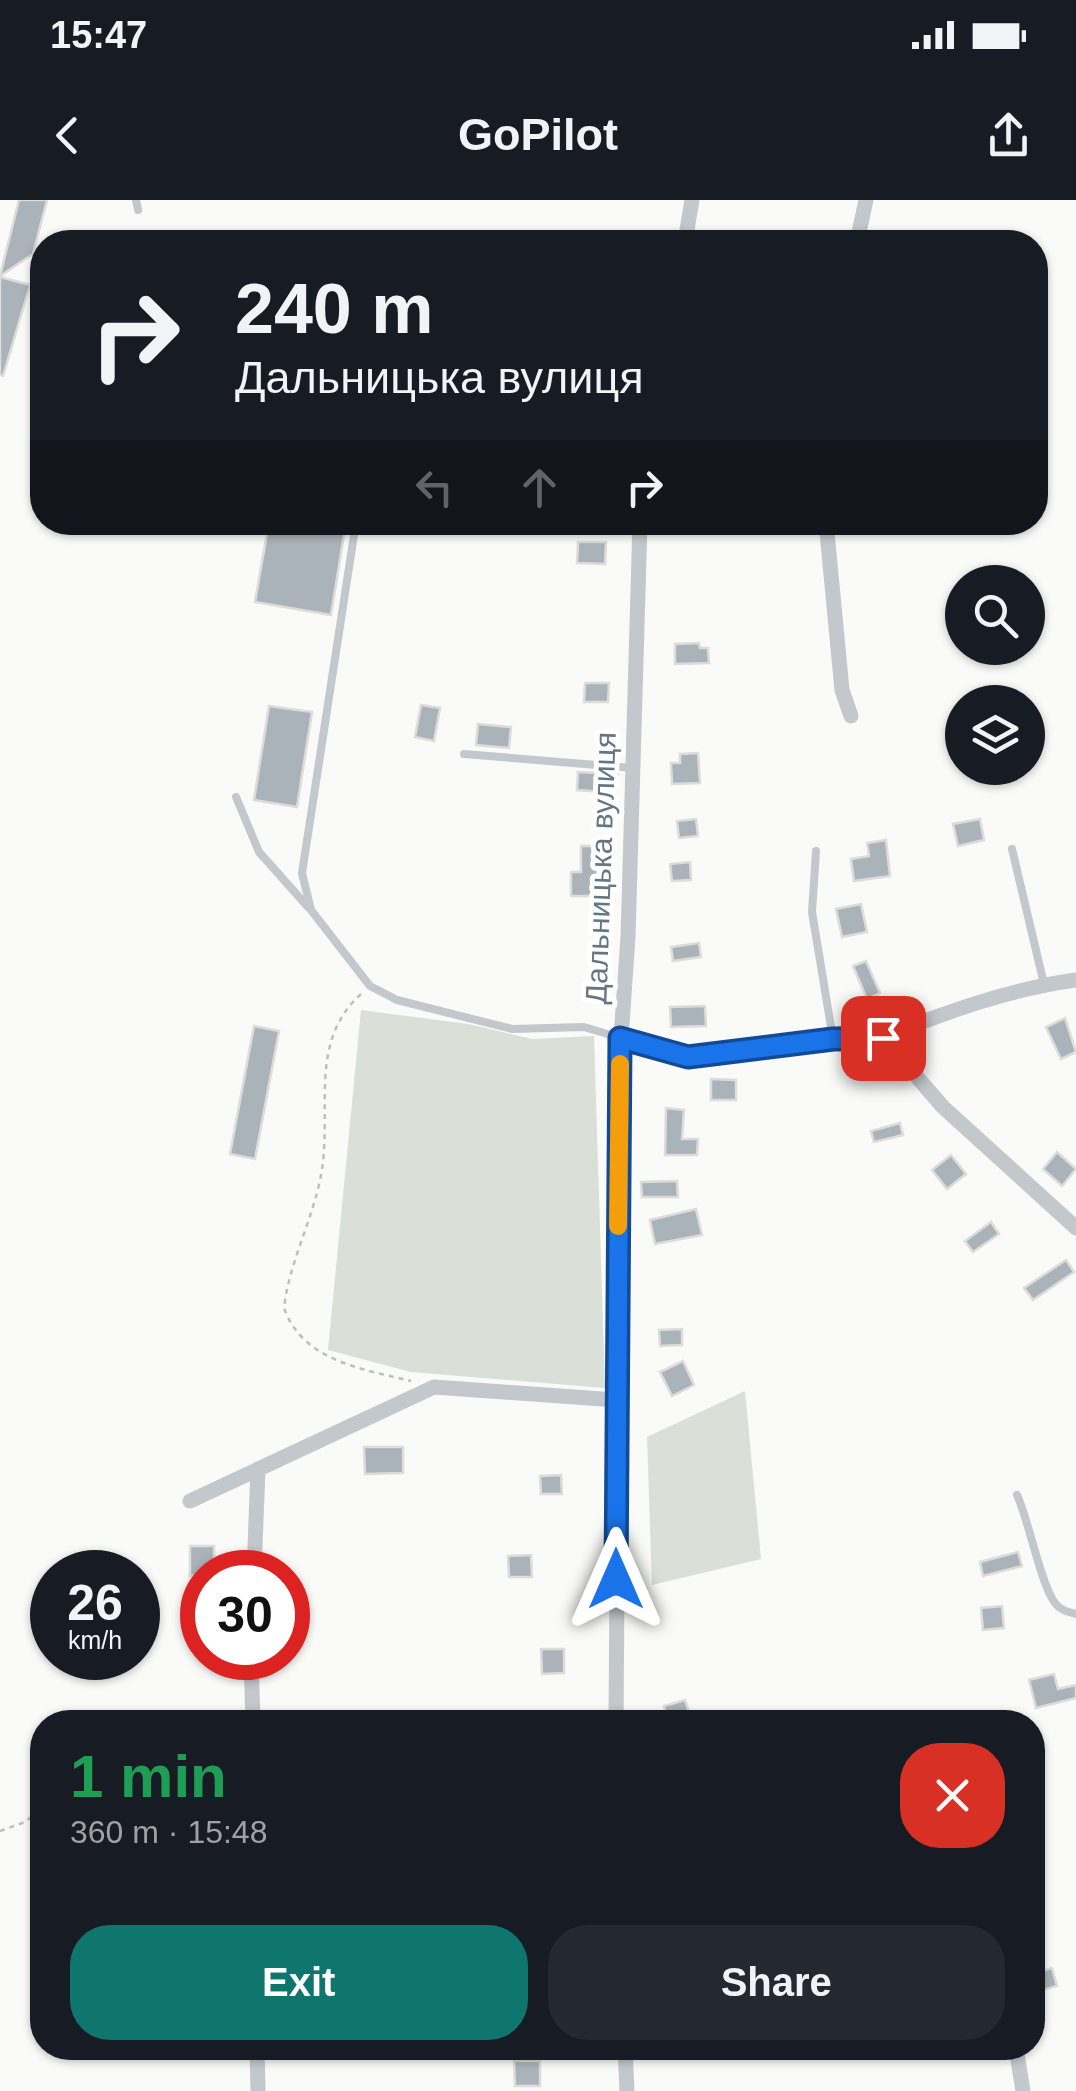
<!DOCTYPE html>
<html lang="en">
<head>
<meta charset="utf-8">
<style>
	body { margin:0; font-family:Arial,sans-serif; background:#242831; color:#f1f3f6; height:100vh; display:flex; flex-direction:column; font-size:38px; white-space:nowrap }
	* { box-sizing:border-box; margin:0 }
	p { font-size:32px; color:#9ea1a6 }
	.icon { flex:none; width:55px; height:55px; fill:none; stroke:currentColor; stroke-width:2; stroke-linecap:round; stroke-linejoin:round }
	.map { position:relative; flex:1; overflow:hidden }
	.details { position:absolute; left:30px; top:1510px; width:1015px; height:350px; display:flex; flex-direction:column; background:#171b24; border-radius:40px; box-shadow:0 2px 8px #0004 }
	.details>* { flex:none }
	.banner { position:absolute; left:30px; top:30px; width:1018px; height:305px; border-radius:40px; box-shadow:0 2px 8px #0004; background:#171b24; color:#f1f3f6; overflow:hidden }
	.controls { position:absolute; left:945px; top:365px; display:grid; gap:20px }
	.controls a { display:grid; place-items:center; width:100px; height:100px; border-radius:50%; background:#171b24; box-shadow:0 2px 8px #0004; font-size:50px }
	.speed { position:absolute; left:30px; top:1350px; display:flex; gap:20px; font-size:50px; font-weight:700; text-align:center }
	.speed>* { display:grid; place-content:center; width:130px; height:130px; border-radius:50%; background:#171b24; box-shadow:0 2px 8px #0004; line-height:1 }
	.speed small { font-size:25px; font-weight:400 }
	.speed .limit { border:15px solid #d22; background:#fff; color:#111 }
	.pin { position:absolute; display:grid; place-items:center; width:85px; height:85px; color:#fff; margin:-42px; border-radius:20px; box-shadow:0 5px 15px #0006 }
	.me { position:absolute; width:110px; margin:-55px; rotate:0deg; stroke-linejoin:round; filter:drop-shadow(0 0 8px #0008) }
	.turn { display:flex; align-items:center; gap:35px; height:210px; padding:0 40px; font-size:45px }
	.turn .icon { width:130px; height:130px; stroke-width:2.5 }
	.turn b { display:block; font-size:70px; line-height:85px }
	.lanes { display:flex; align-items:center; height:95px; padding:0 40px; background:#0003; justify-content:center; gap:50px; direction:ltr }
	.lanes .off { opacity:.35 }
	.round { display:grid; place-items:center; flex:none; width:105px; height:105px; border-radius:40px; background:#242831 }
	.summary { display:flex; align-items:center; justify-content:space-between; height:170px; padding:0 40px }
	h1 { font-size:60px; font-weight:600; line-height:75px; color:#1e9e55 }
	.cta { display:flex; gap:20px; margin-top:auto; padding:20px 40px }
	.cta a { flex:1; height:115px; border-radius:40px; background:#0f766e; color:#fff; font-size:40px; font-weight:600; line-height:115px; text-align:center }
	.cta a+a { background:#242831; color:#f1f3f6 }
	.status { display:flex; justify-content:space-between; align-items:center; height:70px; padding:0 50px; background:#171b24; direction:ltr }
	.status svg { height:28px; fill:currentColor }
	header { display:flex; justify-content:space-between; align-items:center; height:130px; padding:0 40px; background:#171b24; font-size:45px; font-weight:600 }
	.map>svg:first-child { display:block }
	.green { fill:#dadfd7 }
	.building { fill:#aab3b9; stroke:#dcdcda; stroke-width:2.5 }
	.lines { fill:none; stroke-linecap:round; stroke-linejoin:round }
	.path { stroke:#bbbfc2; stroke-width:2.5; stroke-dasharray:5 5; stroke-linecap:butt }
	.service { stroke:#c3c8cc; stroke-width:8 }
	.minor { stroke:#c3c8cc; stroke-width:15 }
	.route-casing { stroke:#114b97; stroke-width:25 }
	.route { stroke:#1a73e8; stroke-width:18 }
	.slow { stroke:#f59e0b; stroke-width:18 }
	.labels { text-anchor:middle; stroke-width:10; stroke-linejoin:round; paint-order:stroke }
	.street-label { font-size:30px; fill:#657683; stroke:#fff }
</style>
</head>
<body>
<div class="status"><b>15:47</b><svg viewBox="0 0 49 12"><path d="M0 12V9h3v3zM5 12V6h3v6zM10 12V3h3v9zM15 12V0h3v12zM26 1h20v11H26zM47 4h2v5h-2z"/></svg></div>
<header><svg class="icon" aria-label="back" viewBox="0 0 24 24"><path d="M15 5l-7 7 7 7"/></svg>GoPilot<svg class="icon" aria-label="share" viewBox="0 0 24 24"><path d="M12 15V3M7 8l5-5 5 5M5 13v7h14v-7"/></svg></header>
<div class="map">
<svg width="1076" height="1891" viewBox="0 0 1076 1891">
	<rect width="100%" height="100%" fill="#fafaf8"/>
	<g class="green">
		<polygon points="361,810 468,824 532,839 594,836 605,1188 411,1172 328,1150"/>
		<polygon points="745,1191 761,1359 652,1385 647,1237"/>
	</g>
	<g class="building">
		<polygon points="19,0 47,0 33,54 0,76"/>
		<polygon points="0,77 30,85 3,176 0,175"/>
		<polygon points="269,322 346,322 331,415 255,402"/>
		<polygon points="578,342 606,342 605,364 577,363"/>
		<polygon points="699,443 700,448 708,448 709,463 675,464 675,444"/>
		<polygon points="585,483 609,483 608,502 584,502"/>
		<polygon points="421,505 440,508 434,541 415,537"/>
		<polygon points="269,506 312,512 297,607 254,600"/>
		<polygon points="478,524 511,527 509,548 476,545"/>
		<polygon points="698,553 700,583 672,584 671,563 680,563 680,554"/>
		<polygon points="578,572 618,574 616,593 577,590"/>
		<polygon points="696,619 698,636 679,638 677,621"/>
		<polygon points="980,619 984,640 958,646 953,624"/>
		<polygon points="886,640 890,676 854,681 851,659 869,656 867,643"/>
		<polygon points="581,646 607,646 607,667 597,667 597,696 571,696 571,672 581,672"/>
		<polygon points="690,662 691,680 672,681 670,664"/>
		<polygon points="861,704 867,732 842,737 836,709"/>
		<polygon points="699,743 701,757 673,761 671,747"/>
		<polygon points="866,761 880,793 867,799 853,766"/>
		<polygon points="705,806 706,826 671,827 670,807"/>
		<polygon points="1065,818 1076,852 1061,859 1046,827"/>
		<polygon points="254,826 279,831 255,959 230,954"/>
		<polygon points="711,879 736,880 736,900 711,900"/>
		<polygon points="666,908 684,910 682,939 698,939 697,955 665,955"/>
		<polygon points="900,923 903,935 874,942 871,931"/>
		<polygon points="1057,952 1076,969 1062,986 1043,969"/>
		<polygon points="951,955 966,974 947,989 932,970"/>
		<polygon points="677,981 678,997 642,997 641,982"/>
		<polygon points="696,1009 702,1035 655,1044 650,1020"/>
		<polygon points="991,1022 999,1034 973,1052 965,1041"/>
		<polygon points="1066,1060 1074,1072 1033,1100 1024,1088"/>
		<polygon points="682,1129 682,1145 660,1146 659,1130"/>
		<polygon points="683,1161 694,1185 672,1196 660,1172"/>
		<polygon points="364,1247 403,1247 403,1273 365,1274"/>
		<polygon points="561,1275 562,1294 541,1294 540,1276"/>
		<polygon points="190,1346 214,1346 214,1372 190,1376"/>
		<polygon points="1018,1352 1022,1366 983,1376 980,1362"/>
		<polygon points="531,1355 532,1377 509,1377 508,1356"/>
		<polygon points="1002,1406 1004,1428 983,1430 981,1408"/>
		<polygon points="541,1449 564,1449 564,1473 542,1474"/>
		<polygon points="1054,1474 1058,1489 1076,1485 1076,1498 1036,1508 1029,1480"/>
		<polygon points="685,1500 692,1522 668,1522 664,1506"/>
		<polygon points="1052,1768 1057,1786 1032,1793 1032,1774"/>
		<polygon points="514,1861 540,1861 540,1886 515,1886"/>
	</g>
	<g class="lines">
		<g class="path">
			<path d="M 361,794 C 307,843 333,911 321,975 C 313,1019 289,1063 284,1108 C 303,1161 362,1169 411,1181"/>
			<polyline points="0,1631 25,1622 42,1608"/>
		</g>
		<g class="service">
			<polyline points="136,0 138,10"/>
			<polyline points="356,322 302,673 311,710 370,786 397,800 512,829 584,827 621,838"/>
			<polyline points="464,554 633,568"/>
			<polyline points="236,597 259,652 308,707"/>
			<polyline points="1012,649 1044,784"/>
			<polyline points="816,651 812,712 833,839"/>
			<path d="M 1017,1295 C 1029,1321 1041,1385 1055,1403 C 1060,1410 1068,1412 1076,1414"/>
		</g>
		<g class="minor">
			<polyline points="685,42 692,0"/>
			<polyline points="857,42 866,0"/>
			<polyline points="640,322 628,737 621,838 687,857 833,839 883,838 943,907 1076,1028"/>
			<polyline points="826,322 842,490 851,516"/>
			<path d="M 883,838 C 944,812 1010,789 1076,780"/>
			<polyline points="190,1301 434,1187 616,1200"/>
			<polyline points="254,1372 258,1269"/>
			<polyline points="251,1458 253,1522"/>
			<polyline points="616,1522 621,838"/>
			<polyline points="257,1848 258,1891"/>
			<polyline points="625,1848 627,1891"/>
			<polyline points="1016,1848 1023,1891"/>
		</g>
	</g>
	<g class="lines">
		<defs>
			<polyline id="route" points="616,1379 620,838 688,857 833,839 883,838"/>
		</defs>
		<use href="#route" class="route-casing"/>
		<use href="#route" class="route"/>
		<polyline class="slow" points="618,1026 620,864"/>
	</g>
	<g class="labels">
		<g class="street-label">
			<text transform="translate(601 668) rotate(-88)" y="10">Дальницька вулиця</text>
		</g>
	</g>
</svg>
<div class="controls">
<a><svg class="icon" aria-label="search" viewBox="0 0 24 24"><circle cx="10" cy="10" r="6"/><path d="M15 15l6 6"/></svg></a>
<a><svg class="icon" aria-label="layers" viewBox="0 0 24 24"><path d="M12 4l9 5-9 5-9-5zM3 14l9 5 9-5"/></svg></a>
</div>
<div class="speed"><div>26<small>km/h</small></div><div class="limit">30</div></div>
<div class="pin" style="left:883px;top:838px;background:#d93025"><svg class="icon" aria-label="arrive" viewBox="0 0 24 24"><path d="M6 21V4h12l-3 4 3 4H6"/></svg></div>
<svg class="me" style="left:616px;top:1379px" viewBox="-20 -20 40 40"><path d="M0-17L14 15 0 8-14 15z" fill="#1a73e8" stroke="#fff" stroke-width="4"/></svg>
<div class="banner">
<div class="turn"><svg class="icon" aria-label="right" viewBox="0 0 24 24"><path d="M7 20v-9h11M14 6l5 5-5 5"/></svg><div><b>240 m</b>Дальницька вулиця</div></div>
<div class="lanes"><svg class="icon off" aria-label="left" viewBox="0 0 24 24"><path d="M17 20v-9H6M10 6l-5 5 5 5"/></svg><svg class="icon off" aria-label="ahead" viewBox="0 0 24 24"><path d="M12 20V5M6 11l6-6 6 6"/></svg><svg class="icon" aria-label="right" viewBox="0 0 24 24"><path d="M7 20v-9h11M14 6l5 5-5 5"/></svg></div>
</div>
<section class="details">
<div class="summary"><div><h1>1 min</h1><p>360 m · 15:48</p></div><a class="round" style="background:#d93025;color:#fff"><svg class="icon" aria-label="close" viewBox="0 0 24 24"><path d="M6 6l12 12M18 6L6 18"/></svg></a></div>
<div class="cta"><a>Exit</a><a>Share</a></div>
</section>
</div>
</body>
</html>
